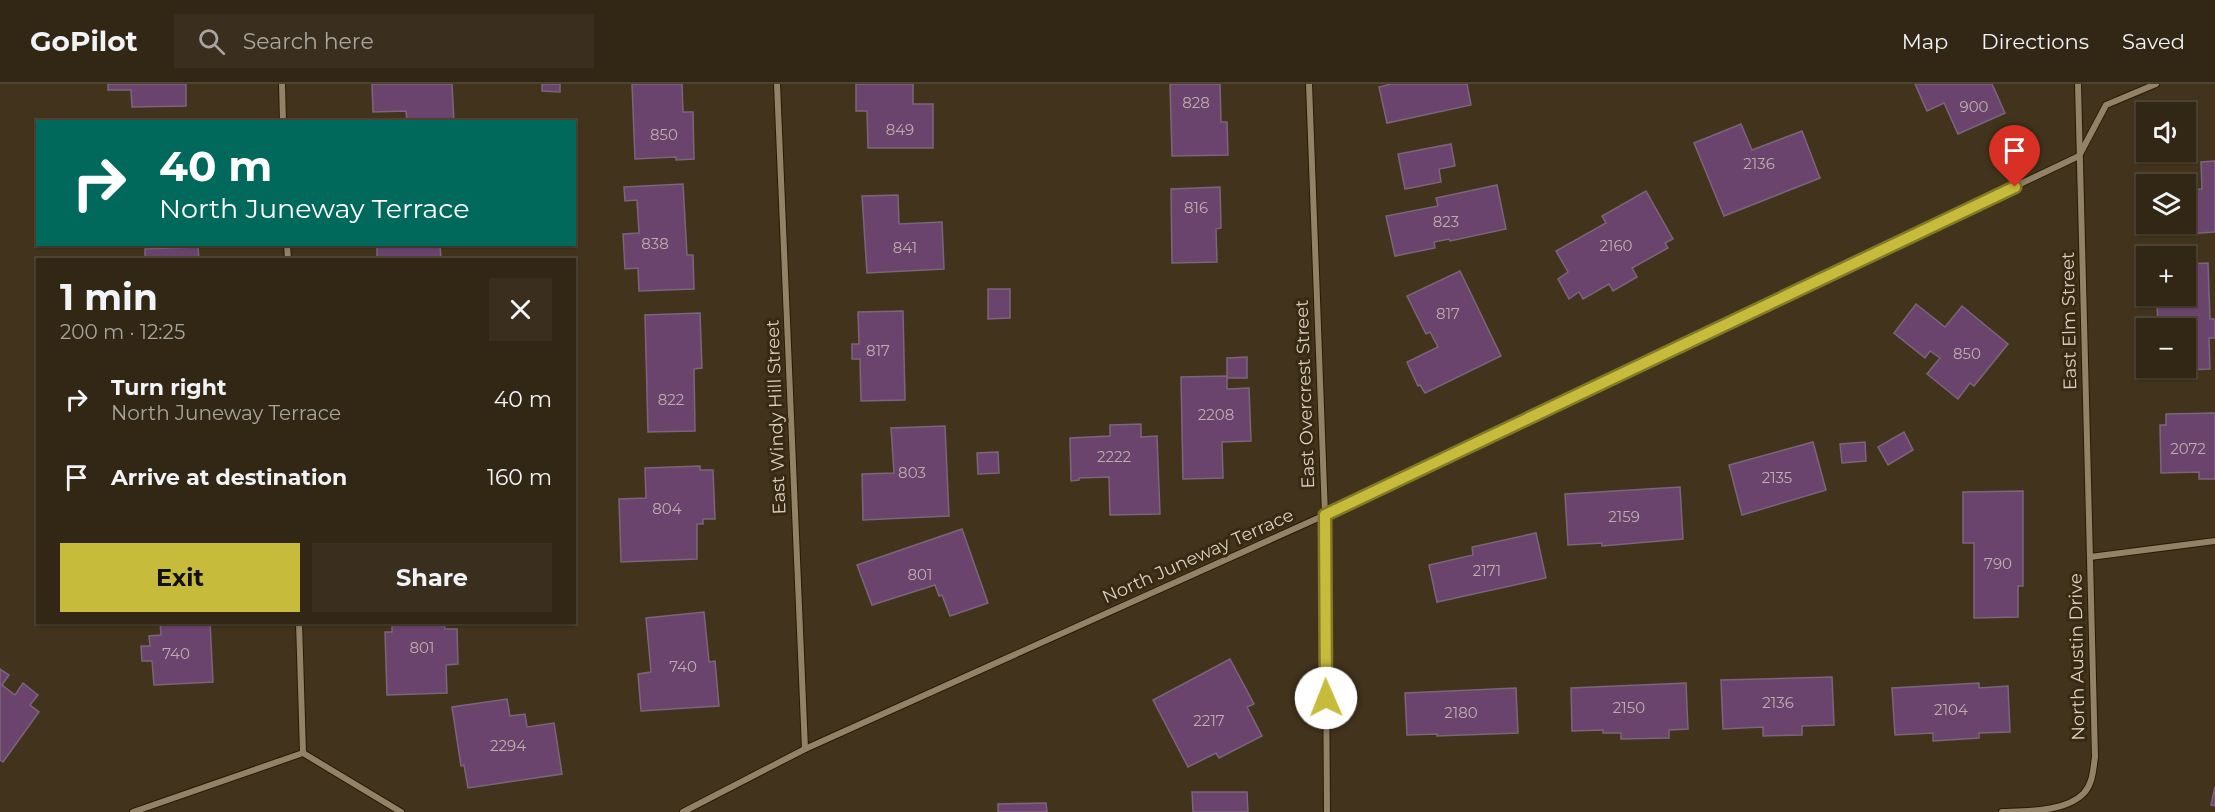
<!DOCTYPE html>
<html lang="en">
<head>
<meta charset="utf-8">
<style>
	body { margin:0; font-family:Montserrat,sans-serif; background:#3a2f1e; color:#f1f3f6; height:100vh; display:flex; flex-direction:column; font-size:22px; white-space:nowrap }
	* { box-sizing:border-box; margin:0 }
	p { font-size:20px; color:#a8a5a0 }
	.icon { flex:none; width:33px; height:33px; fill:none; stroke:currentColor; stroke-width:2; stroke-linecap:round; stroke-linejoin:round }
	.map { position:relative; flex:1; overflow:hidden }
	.side { position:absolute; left:36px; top:174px; width:540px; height:366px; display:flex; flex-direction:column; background:#322715; border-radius:0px; box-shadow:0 2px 4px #0004,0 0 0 2px #4d4434 }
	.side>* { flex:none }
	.hud { position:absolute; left:36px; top:36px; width:540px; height:126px; border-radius:0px; box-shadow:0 2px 4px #0004,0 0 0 2px #4d4434; background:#00695c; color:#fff; overflow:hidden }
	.tools { position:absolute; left:2136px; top:18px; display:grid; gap:12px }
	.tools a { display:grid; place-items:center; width:60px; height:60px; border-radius:0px; background:#322715; box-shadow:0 2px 4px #0004,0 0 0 2px #4d4434; font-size:30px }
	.pin { position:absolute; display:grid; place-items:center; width:51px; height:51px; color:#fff; margin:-62px -26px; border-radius:50% 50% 50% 0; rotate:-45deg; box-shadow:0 0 6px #0007 }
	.pin .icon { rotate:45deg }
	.me { position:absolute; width:66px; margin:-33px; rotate:359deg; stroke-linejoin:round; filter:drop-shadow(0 0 4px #0008) }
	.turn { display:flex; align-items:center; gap:21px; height:126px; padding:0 24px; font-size:27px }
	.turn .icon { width:78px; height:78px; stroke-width:2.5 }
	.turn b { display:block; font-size:42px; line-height:51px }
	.round { display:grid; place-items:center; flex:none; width:63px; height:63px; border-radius:0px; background:#3a2f1e }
	.overview { display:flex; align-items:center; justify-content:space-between; height:102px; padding:0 24px }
	h1 { font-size:36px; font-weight:700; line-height:45px }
	.cta { display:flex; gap:12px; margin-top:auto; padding:12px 24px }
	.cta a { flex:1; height:69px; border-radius:0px; background:#c7bb3b; color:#111; font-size:24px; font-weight:700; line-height:69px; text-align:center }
	.cta a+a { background:#3a2f1e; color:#f1f3f6 }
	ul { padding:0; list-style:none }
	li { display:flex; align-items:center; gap:18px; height:78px; padding:0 24px }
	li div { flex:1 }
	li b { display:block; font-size:22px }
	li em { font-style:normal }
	header { display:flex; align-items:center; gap:36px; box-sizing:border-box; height:84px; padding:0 30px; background:#322715; border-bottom:2px solid #4d4434 }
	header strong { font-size:28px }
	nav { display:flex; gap:33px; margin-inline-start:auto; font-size:21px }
	.search { width:420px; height:54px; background:#3a2f1e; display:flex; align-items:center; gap:15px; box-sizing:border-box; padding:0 21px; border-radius:0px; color:#a8a5a0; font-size:22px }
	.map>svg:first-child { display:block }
	.building { fill:#6b446e; stroke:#7a657b; stroke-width:1.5 }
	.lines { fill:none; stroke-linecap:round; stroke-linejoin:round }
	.street-casing { stroke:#281b04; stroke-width:8 }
	.street { stroke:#928268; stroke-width:6 }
	.route-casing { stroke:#817a26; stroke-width:15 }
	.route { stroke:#c7bb3b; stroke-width:10 }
	.labels { text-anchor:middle; stroke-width:6; stroke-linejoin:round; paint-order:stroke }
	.number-label { font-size:15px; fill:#beadad }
	.street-label { font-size:18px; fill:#d9d0c2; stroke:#382a12 }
</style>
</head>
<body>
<header>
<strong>GoPilot</strong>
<div class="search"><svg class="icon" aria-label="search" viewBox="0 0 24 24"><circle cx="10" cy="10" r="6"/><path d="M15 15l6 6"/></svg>Search here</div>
<nav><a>Map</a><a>Directions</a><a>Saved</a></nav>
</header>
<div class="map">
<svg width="2215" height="728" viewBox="0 0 2215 728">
	<rect width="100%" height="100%" fill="#42341c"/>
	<g class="building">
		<polygon points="108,0 186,0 186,22 132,23 131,6 108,6"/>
		<polygon points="372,0 452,0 454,38 407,38 406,27 373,28"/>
		<polygon points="542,0 560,0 560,8 542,7"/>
		<polygon points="632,0 682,0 683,28 693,28 694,75 676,76 676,73 635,75"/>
		<polygon points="856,0 913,0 913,20 933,20 933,64 868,64 867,27 856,27"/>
		<polygon points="1170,0 1220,0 1221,38 1227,38 1228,71 1172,72"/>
		<polygon points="1391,0 1467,0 1471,21 1387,39 1379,3"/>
		<polygon points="1915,0 1992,0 2005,29 1958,50 1944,19 1927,27"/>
		<polygon points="1741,40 1752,66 1802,47 1820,94 1724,132 1694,59"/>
		<polygon points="1451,60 1455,82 1439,85 1441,98 1405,105 1398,70"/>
		<polygon points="2215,77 2215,148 2171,151 2171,140 2186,140 2186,106 2202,105 2201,78"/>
		<polygon points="683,100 687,171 693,171 694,205 639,207 638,184 625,185 623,150 639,149 637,116 625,117 624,103"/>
		<polygon points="1497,101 1506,145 1450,157 1449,155 1434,158 1435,164 1395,172 1386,132 1438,122 1436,114"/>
		<polygon points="1220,103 1221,144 1216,145 1217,178 1172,179 1171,105"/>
		<polygon points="1646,107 1673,155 1665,159 1668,164 1632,184 1637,193 1613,207 1609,200 1583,215 1579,208 1569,215 1558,195 1568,188 1556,167 1606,139 1602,132"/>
		<polygon points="898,111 899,140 942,138 944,185 867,189 862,112"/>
		<polygon points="377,160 440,160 441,176 377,176"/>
		<polygon points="198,163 199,176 145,176 145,165"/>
		<polygon points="2208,179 2210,235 2215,235 2215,254 2209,254 2210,285 2159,287 2159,284 2186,284 2186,244 2158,244 2157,218 2163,218 2163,212 2186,212 2186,180"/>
		<polygon points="1460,187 1501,272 1425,309 1420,301 1418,302 1407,278 1438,263 1430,248 1426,250 1407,212"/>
		<polygon points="988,205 1010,205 1010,234 988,235"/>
		<polygon points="1916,220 1945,243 1962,222 2008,260 1974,302 1970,299 1958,315 1927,290 1940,274 1930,267 1925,274 1894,249"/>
		<polygon points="903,227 905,316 861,317 860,275 852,275 852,260 859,260 858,228"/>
		<polygon points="700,229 702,284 694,285 695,347 648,348 645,231"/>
		<polygon points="1247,273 1247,294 1227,294 1227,274"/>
		<polygon points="1227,292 1227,305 1249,304 1251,357 1222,358 1223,394 1183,395 1181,293"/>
		<polygon points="2215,329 2215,395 2199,395 2199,388 2161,389 2160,341 2166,341 2166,330"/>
		<polygon points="1141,340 1141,353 1157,352 1160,430 1110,431 1109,393 1079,394 1079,396 1071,397 1070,354 1110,352 1110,341"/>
		<polygon points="945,342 949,432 863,436 862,390 894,389 891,344"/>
		<polygon points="1904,348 1913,366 1888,381 1878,363"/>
		<polygon points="1813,358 1826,406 1742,431 1729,381"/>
		<polygon points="1865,358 1866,377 1842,379 1840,360"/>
		<polygon points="998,368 999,389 978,390 977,369"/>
		<polygon points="700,382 700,386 713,386 715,435 703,435 703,440 697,440 697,475 621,478 619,415 646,414 645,384"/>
		<polygon points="1680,403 1683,455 1602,462 1602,459 1568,461 1565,410"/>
		<polygon points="2023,407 2023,502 2018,502 2018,533 1974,534 1974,459 1963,459 1963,408"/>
		<polygon points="962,445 988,519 950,532 942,511 939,512 935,501 872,521 857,481"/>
		<polygon points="1536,449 1546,494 1437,518 1429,481 1473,471 1472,463"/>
		<polygon points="704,528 709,578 715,577 719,622 641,627 638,590 651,588 646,534"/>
		<polygon points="160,538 210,538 213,598 154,601 152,577 142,577 141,562 150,562 149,552 161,551"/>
		<polygon points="392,538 444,538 445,545 457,545 458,580 446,581 447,609 387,611 385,548 392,548"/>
		<polygon points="1230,575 1254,620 1247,623 1262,652 1219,674 1216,669 1188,683 1153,616"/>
		<polygon points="0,585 9,591 2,601 15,611 23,599 38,611 30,621 39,628 3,678 0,676"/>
		<polygon points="1832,593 1834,641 1802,642 1802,651 1763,652 1763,643 1723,645 1721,596"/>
		<polygon points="1686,599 1688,645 1669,646 1669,654 1621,655 1621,649 1603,649 1603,646 1572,647 1571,604"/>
		<polygon points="1979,599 1979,604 2008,602 2010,648 1979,649 1979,654 1933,657 1933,649 1895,651 1892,604"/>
		<polygon points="1516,604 1518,649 1437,652 1437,650 1407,651 1405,609"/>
		<polygon points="507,615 510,632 525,630 527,643 554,639 562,690 468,704 464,681 461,682 452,623"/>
		<polygon points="2215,703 2215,722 2211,721"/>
		<polygon points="1192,708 1247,708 1248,728 1193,728"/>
		<polygon points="1046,719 1047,728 998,728 998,720"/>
	</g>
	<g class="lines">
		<defs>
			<g id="street">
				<polyline points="282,0 283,38"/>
				<polyline points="777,0 805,665"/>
				<polyline points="1309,0 1325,431 1327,728"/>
				<polyline points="287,160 288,176"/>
				<polyline points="2090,473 2215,457"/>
				<polyline points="299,538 303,669"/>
				<polyline points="133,728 303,669 401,728"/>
				<polyline points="683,728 805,665 1325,431 2079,72 2106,21 2156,0"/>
				<path d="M 2002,728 C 2027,727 2066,728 2084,709 C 2093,699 2093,686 2095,673 L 2078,0"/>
			</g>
		</defs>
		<use href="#street" class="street-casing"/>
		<use href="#street" class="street"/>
	</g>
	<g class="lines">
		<defs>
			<polyline id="route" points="1326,614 1325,431 2015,103"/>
		</defs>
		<use href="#route" class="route-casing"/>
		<use href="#route" class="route"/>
	</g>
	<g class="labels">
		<g class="number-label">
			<text x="1196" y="24">828</text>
			<text x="1974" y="28">900</text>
			<text x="900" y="51">849</text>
			<text x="664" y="56">850</text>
			<text x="1759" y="85">2136</text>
			<text x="1196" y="129">816</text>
			<text x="1446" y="143">823</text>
			<text x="655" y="165">838</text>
			<text x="1616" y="167">2160</text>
			<text x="905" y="169">841</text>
			<text x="1448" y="235">817</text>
			<text x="878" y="272">817</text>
			<text x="1967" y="275">850</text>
			<text x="671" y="321">822</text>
			<text x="1216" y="336">2208</text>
			<text x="2188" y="370">2072</text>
			<text x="1114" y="378">2222</text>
			<text x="912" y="394">803</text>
			<text x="1777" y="399">2135</text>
			<text x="667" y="430">804</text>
			<text x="1624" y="438">2159</text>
			<text x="1998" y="485">790</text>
			<text x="1487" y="492">2171</text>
			<text x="920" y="496">801</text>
			<text x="422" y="569">801</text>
			<text x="176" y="575">740</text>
			<text x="683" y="588">740</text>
			<text x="1778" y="624">2136</text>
			<text x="1629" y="629">2150</text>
			<text x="1951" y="631">2104</text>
			<text x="1461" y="634">2180</text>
			<text x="1209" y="642">2217</text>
			<text x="508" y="667">2294</text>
		</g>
		<g class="street-label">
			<text transform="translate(2069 237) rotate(-91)" y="6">East Elm Street</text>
			<text transform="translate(1305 310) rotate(-92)" y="6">East Overcrest Street</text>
			<text transform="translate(776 333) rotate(-92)" y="6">East Windy Hill Street</text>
			<text transform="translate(1198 472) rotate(-24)" y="6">North Juneway Terrace</text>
			<text transform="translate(2077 573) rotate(-91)" y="6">North Austin Drive</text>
		</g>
	</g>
</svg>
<div class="tools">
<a><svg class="icon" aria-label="sound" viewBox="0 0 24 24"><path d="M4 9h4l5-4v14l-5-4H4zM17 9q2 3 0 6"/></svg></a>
<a><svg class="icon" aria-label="layers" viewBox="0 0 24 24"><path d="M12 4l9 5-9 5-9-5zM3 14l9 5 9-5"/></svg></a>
<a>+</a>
<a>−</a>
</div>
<div class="pin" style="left:2015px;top:103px;background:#d93025"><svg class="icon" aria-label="arrive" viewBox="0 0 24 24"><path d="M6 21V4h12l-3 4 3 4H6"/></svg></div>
<svg class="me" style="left:1326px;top:614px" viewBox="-20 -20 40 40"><circle r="19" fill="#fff"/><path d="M0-13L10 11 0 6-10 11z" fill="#c7bb3b"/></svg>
<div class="hud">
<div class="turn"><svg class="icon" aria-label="right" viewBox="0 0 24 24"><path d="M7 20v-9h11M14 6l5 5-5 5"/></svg><div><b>40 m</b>North Juneway Terrace</div></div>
</div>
<section class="side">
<div class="overview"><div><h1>1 min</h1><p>200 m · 12:25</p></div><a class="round"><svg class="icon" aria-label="close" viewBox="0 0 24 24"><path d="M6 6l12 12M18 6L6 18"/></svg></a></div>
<ul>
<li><svg class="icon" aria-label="right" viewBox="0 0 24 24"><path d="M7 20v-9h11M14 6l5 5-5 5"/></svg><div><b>Turn right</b><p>North Juneway Terrace</p></div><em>40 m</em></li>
<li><svg class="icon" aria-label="arrive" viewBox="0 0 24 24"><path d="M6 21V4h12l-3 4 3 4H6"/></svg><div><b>Arrive at destination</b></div><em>160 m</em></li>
</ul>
<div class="cta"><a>Exit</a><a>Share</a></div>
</section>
</div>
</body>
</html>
